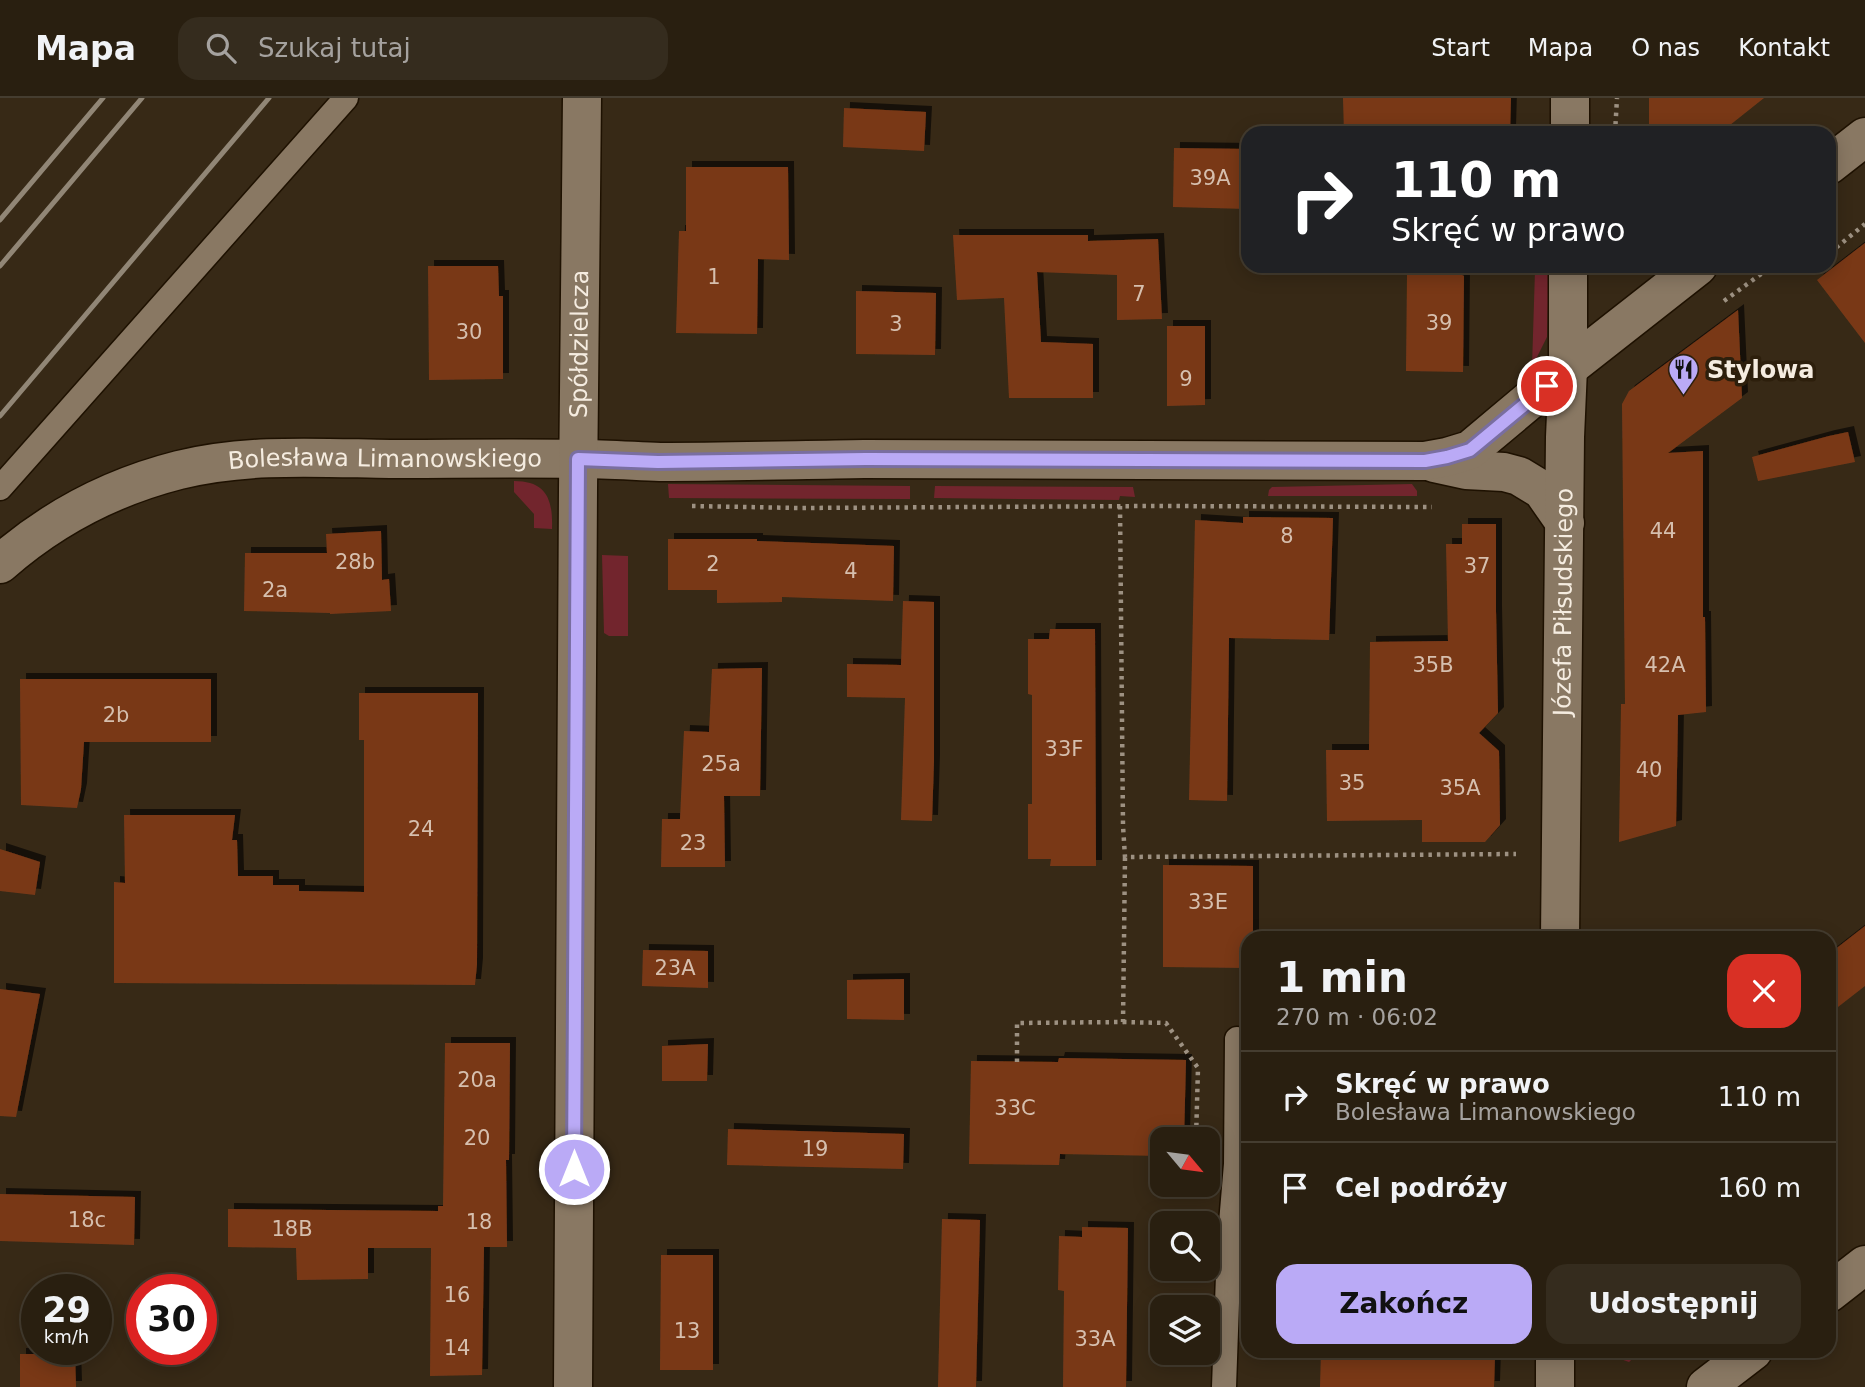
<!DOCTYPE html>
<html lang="pl">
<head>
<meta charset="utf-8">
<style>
	body { margin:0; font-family:"DejaVu Sans",sans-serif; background:#352c1e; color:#f1f3f6; height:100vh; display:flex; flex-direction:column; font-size:26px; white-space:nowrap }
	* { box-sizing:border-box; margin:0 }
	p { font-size:23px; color:#a5a29f }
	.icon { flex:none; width:38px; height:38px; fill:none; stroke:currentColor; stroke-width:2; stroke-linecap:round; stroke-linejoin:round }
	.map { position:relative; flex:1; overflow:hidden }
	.details { position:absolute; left:1241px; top:833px; width:595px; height:427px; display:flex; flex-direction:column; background:#291f10; border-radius:21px; box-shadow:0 4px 18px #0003,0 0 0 2px #453d30 }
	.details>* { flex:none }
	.guide { position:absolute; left:1241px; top:28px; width:595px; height:147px; border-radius:21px; box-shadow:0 4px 18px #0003,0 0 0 2px #453d30; background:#202124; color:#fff; overflow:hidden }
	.needle { width:46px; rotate:119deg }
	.fabs { position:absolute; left:1150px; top:1029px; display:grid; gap:14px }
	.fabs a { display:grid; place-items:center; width:70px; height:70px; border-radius:14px; background:#291f10; box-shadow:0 4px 18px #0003,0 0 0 2px #453d30; font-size:35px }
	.speed { position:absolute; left:21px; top:1176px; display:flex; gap:14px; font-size:35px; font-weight:700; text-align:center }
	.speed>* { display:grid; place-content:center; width:91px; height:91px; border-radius:50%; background:#291f10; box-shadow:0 4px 18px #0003,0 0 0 2px #453d30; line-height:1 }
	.speed small { font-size:18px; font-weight:400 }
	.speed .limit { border:10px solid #d22; background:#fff; color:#111 }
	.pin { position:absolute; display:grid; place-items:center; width:60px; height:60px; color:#fff; margin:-30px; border:4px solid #fff; border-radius:50%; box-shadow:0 2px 7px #0007 }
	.me { position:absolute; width:77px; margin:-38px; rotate:0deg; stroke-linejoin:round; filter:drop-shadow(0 0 5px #0008) }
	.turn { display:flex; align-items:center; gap:24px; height:147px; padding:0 35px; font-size:32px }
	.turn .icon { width:91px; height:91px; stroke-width:2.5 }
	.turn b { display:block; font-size:49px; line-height:60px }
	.round { display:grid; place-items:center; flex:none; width:74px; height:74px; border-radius:21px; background:#352c1e }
	.head { display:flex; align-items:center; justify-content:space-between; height:119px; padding:0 35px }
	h1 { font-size:42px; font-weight:700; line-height:52px }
	.cta { display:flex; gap:14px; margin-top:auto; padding:14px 35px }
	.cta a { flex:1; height:80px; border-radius:21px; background:#baaaf6; color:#111; font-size:28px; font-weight:700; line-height:80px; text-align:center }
	.cta a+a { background:#352c1e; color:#f1f3f6 }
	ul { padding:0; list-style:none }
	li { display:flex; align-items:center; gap:21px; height:91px; padding:0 35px; border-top:2px solid #453d30 }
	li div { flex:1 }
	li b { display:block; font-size:26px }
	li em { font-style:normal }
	header { display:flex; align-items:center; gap:42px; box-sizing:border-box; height:98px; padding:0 35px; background:#291f10; border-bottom:2px solid #453d30 }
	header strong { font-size:33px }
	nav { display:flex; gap:38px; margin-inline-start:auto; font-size:24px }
	.search { width:490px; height:63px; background:#352c1e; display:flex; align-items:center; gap:18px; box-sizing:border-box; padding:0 24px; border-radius:21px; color:#a5a29f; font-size:26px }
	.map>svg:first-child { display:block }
	.green { fill:#72252d }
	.building { fill:#793918; filter:url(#shadow) }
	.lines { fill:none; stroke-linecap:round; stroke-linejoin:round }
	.lane-casing { stroke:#1e1101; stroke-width:27 }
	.street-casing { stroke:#1e1101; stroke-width:41 }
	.path { stroke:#9d9182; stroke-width:4.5; stroke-dasharray:3.5 5; stroke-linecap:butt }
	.lane { stroke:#897863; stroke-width:24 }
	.street { stroke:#897863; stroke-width:38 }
	.rail { stroke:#918676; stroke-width:5 }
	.route-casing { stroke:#796ea0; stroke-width:18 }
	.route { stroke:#baaaf6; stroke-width:12 }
	.labels { text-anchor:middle; stroke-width:7; stroke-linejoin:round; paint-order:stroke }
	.number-label { font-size:21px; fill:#d6bfae }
	.street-label { font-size:24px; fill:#f5ece0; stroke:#2d1f0c }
	.poi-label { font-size:24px; font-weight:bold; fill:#f5ece0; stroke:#2d1f0c; text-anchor:start }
</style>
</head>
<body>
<header>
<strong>Mapa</strong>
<div class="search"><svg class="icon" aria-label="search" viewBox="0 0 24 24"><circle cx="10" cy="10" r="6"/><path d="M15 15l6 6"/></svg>Szukaj tutaj</div>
<nav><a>Start</a><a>Mapa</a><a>O nas</a><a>Kontakt</a></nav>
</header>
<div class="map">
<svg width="1865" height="1289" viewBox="0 0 1865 1289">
	<defs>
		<filter id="shadow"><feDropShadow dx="6" dy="-6" stdDeviation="0" flood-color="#0009"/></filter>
	</defs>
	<rect width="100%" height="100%" fill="#372916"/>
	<g class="green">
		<polygon points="1549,171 1547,239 1532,269 1535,172"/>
		<path d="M 514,383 C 547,383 553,402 552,431 L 534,430 L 534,416 L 514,394 Z"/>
		<polygon points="668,386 910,388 910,401 669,400"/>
		<polygon points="1412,386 1417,393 1417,398 1268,398 1269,392 1272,389"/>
		<polygon points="935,388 1133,389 1135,399 1120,398 1119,402 934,400"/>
		<polygon points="602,457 628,458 628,538 609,538 604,535"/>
		<polygon points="1608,1253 1641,1253 1629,1264 1609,1257"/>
	</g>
	<g class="building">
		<polygon points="1343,0 1511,0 1510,35 1344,35"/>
		<polygon points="1649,0 1764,0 1720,35 1649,33"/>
		<polygon points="844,10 926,14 924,53 843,49"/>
		<polygon points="1174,50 1248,51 1248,111 1173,109"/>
		<polygon points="686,69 788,69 789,162 758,161 757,236 676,235 679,133 686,133"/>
		<polygon points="953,137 1088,137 1088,143 1158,141 1162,221 1117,222 1117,177 1037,174 1041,244 1093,246 1093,300 1009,300 1004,200 957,202"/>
		<polygon points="1865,145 1865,245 1817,182"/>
		<polygon points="428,168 498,168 499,198 503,198 503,281 429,282"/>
		<polygon points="1410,168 1462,168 1462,177 1464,178 1463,274 1406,273 1407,177 1410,177"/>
		<polygon points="856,193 936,195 935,257 856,256"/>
		<polygon points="1738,212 1742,300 1668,355 1703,353 1703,519 1705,519 1706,614 1678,617 1676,728 1619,744 1621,606 1625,606 1622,306 1629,293"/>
		<polygon points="1167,228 1205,228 1205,307 1167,308"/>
		<polygon points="1848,334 1855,364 1758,383 1752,359 1829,338"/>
		<polygon points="1243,419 1333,420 1329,542 1229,540 1227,703 1189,702 1195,422 1243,425"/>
		<polygon points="1462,426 1496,426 1496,513 1498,615 1479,635 1499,653 1500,727 1485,744 1422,744 1422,722 1327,723 1326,652 1369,652 1370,544 1448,543 1446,446 1462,446"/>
		<polygon points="381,433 382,482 389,481 391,513 330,516 330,515 244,513 245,455 327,455 326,436"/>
		<polygon points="668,441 757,441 757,443 894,448 893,503 782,499 782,504 717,505 717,492 668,492"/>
		<polygon points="903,503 934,504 934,663 932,723 901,722 905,600 847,599 847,566 901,567"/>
		<polygon points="1050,531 1095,531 1096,768 1050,768 1051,761 1028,761 1028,706 1032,706 1032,597 1028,596 1028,541 1049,541"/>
		<polygon points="762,570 760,698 724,698 725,769 661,769 662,721 680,721 684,633 709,634 712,571"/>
		<polygon points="20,581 211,581 211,644 84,644 81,691 77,710 21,707"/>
		<polygon points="359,595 478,595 477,866 475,887 114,885 114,784 125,785 124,717 235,717 232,742 237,742 238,778 273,778 273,787 299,787 299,793 364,794 364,642 359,642"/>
		<polygon points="0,751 40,764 35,797 0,793"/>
		<polygon points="1163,767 1253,768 1253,840 1248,840 1248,870 1163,869"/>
		<polygon points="1865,828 1865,888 1829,916 1829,856"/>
		<polygon points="643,852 708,853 708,890 642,888"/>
		<polygon points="904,881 904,922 847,921 847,882"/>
		<polygon points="0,891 40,896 16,1019 0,1018"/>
		<polygon points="445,945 510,945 509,1062 506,1062 507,1149 484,1149 482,1277 430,1278 431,1150 368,1150 368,1181 297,1182 296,1150 228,1149 228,1111 438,1113 438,1108 443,1108"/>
		<polygon points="708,946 707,983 662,983 662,948"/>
		<polygon points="1059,960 1186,962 1184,1041 1162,1041 1162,1058 1060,1056 1059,1067 969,1066 971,963 1058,964"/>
		<polygon points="728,1031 904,1036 903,1071 727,1067"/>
		<polygon points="0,1096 135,1099 134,1147 0,1143"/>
		<polygon points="942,1121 980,1122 976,1289 938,1289"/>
		<polygon points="1082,1129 1128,1130 1126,1289 1063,1289 1064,1193 1058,1192 1059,1138 1082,1139"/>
		<polygon points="661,1157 713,1157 713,1272 660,1272"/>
		<polygon points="1321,1253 1495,1257 1494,1289 1320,1289"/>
		<polygon points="20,1256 75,1256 76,1289 20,1289"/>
	</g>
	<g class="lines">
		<defs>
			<g id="lane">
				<polyline points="0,390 346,0"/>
				<polyline points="1224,1289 1229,1149 1236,1066 1237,941"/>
			</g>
			<g id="street">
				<polyline points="1570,35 1570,0"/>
				<polyline points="1829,67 1865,39"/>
				<polyline points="1434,365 1466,372 1504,374 1519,378 1542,392 1565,425"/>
				<path id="s1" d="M 0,466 C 51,421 112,389 179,372 C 248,355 320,360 390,361 C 453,361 516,360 579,361 C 606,361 633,363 660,364 C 728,364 796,362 864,361 C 1051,361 1238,363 1425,363 L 1447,359 L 1470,352 L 1568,270 L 1698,168"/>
				<path id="s2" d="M 1560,840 L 1565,339 L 1568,270 L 1568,168"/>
				<polyline points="1829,1195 1865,1167"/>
				<path id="s3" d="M 573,1289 L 578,391 L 582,0"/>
				<polyline points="1555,1289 1555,1253"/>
				<polyline points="1706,1289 1753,1253"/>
			</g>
		</defs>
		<use href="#lane" class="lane-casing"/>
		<use href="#street" class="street-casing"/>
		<g class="path">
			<polyline points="1615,35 1617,0"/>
			<polyline points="1829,153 1832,153 1865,126"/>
			<polyline points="1724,203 1772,168"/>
			<polyline points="692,408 800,410 1154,408 1432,409"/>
			<polyline points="1120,408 1123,728 1125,759 1516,756"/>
			<polyline points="1123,924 1166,925 1198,970 1196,1041"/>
			<polyline points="1017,964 1017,925 1123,924 1125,759"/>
		</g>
		<use href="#lane" class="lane"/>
		<use href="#street" class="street"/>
		<g class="rail">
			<polyline points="0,122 103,0"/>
			<polyline points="0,168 142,0"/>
			<polyline points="0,318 269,0"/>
		</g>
	</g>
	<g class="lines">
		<defs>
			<polyline id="route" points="574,1071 578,361 658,364 866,361 1425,363 1447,359 1470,352 1547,288"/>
		</defs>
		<use href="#route" class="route-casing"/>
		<use href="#route" class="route"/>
	</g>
	<defs>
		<symbol id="restaurant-pin" viewBox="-11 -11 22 30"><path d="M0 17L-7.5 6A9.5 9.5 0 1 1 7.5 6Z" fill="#baaaf6" stroke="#2d1f0c"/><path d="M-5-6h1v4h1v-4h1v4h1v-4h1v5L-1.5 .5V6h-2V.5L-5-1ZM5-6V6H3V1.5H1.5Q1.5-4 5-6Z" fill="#111"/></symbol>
	</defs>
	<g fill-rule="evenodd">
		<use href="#restaurant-pin" x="1666" y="254" width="35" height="47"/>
	</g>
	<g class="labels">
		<g class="number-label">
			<text x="1210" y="87">39A</text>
			<text x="714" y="186">1</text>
			<text x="1139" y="203">7</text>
			<text x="1439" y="232">39</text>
			<text x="896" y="233">3</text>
			<text x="469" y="241">30</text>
			<text x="1186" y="288">9</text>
			<text x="1663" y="440">44</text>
			<text x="1287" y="445">8</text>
			<text x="355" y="471">28b</text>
			<text x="713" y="473">2</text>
			<text x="1477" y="475">37</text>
			<text x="851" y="480">4</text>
			<text x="275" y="499">2a</text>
			<text x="1433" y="574">35B</text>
			<text x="1665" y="574">42A</text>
			<text x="116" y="624">2b</text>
			<text x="1064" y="658">33F</text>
			<text x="721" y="673">25a</text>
			<text x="1649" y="679">40</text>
			<text x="1352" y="692">35</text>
			<text x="1460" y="697">35A</text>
			<text x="421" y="738">24</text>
			<text x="693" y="752">23</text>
			<text x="1208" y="811">33E</text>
			<text x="675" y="877">23A</text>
			<text x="477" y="989">20a</text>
			<text x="1015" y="1017">33C</text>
			<text x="477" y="1047">20</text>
			<text x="815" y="1058">19</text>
			<text x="87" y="1129">18c</text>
			<text x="479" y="1131">18</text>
			<text x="292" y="1138">18B</text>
			<text x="457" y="1204">16</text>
			<text x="687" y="1240">13</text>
			<text x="1095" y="1248">33A</text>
			<text x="457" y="1257">14</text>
		</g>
		<g class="street-label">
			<text dy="8" stroke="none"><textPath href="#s3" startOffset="1043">Spółdzielcza</textPath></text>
			<text dy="8" stroke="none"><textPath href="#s1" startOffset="411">Bolesława Limanowskiego</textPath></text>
			<text dy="8" stroke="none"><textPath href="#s2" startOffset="336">Józefa Piłsudskiego</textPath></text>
		</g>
		<g class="poi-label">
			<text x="1707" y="280">Stylowa</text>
		</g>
	</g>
</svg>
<div class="fabs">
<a><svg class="needle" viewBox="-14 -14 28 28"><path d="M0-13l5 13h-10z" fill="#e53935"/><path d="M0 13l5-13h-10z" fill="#a5a29f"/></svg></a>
<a><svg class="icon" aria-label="search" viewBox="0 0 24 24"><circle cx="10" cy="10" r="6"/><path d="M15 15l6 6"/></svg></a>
<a><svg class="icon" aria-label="layers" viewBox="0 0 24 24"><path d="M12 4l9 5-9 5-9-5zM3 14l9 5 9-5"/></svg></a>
</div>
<div class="speed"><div>29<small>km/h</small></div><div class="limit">30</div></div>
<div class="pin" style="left:1547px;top:288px;background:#d93025"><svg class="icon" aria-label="arrive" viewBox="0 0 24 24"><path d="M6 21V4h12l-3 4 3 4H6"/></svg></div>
<svg class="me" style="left:574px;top:1071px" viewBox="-20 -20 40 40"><circle r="17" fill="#baaaf6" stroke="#fff" stroke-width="3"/><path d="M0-11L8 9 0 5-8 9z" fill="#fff"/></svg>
<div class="guide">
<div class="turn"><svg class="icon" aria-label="right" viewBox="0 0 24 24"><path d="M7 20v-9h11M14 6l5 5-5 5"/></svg><div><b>110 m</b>Skręć w prawo</div></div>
</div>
<section class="details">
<div class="head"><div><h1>1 min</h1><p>270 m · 06:02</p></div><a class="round" style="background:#d93025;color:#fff"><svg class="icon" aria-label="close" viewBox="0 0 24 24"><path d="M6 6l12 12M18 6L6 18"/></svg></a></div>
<ul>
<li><svg class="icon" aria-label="right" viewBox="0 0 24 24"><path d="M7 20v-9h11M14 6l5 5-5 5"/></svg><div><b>Skręć w prawo</b><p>Bolesława Limanowskiego</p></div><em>110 m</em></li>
<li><svg class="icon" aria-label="arrive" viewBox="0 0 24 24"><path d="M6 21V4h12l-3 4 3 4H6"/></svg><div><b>Cel podróży</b></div><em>160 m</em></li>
</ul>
<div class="cta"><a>Zakończ</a><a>Udostępnij</a></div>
</section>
</div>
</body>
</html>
